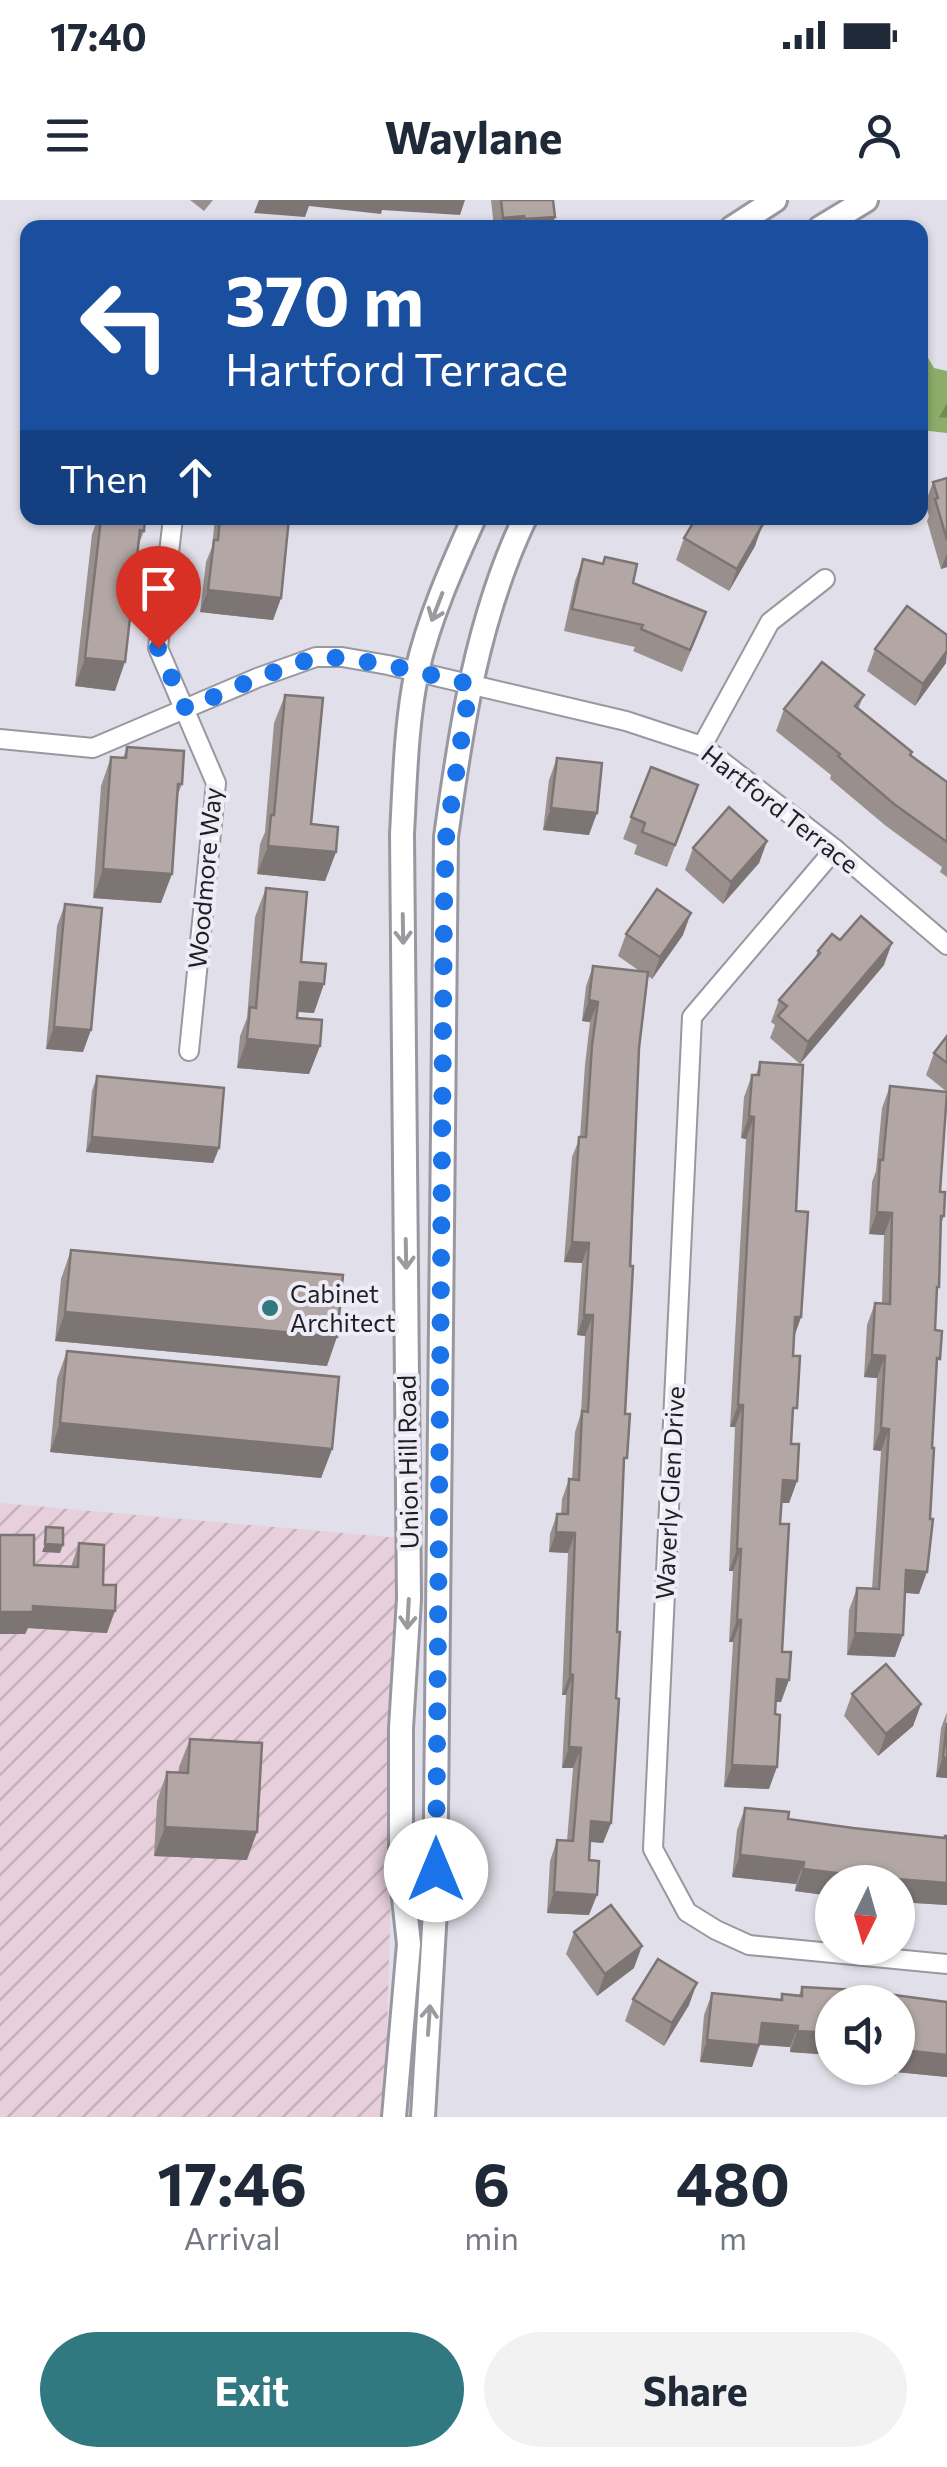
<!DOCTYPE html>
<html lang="en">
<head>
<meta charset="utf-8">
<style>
	body { margin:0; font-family:Commissioner,sans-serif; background:#f2f2f3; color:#1f2937; height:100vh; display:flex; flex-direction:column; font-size:38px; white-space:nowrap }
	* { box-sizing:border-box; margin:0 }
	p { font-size:32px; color:#747a83 }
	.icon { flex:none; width:55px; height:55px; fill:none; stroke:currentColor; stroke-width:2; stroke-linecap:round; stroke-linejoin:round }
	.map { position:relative; height:1917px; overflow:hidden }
	.side { display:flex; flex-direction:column; background:#fff; flex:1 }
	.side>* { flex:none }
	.hud { position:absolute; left:20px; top:20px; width:908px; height:305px; border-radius:20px; box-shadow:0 2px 8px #0004; background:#1a4fa0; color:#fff; overflow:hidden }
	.needle { width:65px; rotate:185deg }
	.buttons { position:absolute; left:815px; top:1665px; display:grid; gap:20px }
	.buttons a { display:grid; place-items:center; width:100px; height:100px; border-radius:50%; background:#fff; box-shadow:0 2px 8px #0004; font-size:50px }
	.pin { position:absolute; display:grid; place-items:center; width:85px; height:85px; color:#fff; margin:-102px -42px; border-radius:50% 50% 50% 0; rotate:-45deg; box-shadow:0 0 10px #0007 }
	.pin .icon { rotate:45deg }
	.me { position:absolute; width:110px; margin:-55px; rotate:0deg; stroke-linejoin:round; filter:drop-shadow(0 0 8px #0008) }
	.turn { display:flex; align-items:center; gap:35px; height:210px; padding:0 40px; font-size:45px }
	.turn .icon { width:130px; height:130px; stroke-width:2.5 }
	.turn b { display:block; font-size:70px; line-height:85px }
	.then { display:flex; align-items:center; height:95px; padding:0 40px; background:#0003; gap:20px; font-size:38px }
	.eta { display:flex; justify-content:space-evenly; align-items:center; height:170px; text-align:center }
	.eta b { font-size:60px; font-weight:700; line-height:70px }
	.primary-button { display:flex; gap:20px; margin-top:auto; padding:20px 40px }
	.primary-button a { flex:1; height:115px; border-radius:60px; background:#317981; color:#fff; font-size:40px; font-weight:700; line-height:115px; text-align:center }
	.primary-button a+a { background:#f2f2f3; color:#1f2937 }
	.status { display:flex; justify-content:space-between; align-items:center; height:70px; padding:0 50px; background:#fff; direction:ltr }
	.status svg { height:28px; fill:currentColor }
	header { display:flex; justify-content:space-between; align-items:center; height:130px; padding:0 40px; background:#fff; font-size:45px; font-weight:700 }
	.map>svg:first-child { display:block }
	.industrial { fill:url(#industrial-furrows) }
	.forest { fill:url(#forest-firs) }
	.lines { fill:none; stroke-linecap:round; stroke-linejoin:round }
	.minor-casing { stroke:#9997a0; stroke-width:22 }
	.tertiary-casing { stroke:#9997a0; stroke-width:28 }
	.minor { stroke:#fff; stroke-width:18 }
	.tertiary { stroke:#fff; stroke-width:22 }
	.wall { fill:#99908e }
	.shaded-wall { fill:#7d7574 }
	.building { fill:#b2a7a5; stroke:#7d7574; stroke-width:2.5 }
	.oneway { stroke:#9b9a9c }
	.route { stroke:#1a73e8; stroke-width:18; stroke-dasharray:0 32.4 }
	.poi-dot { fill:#317981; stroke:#eeecf6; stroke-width:4 }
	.labels { text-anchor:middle; stroke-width:8; stroke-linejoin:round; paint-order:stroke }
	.street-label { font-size:25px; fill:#201f23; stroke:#eeecf6 }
	.poi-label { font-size:25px; fill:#201f23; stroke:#eeecf6; text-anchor:start }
</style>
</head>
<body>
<div class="status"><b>17:40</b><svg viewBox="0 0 49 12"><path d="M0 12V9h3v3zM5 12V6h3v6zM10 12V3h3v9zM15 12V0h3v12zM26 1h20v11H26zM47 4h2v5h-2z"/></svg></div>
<header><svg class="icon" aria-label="menu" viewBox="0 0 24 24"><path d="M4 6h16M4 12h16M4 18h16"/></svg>Waylane<svg class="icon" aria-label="person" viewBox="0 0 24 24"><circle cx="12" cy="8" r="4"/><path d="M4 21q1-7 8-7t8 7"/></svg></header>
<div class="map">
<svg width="947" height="1917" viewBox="0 0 947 1917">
	<defs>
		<pattern id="industrial-furrows" width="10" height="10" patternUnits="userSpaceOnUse" patternTransform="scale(2.5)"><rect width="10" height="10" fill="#e7cfdb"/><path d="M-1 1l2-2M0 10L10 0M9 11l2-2" fill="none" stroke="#c6b1bc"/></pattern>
		<pattern id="forest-firs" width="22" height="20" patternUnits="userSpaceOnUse" patternTransform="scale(2.5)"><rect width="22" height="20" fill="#8cad69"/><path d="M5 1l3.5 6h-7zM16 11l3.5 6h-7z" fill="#728c56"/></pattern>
	</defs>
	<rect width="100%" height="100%" fill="#e1dfe9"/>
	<polygon class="industrial" points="0,1303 400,1338 385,1912 431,1917 0,1917"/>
	<polygon class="forest" points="920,144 934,168 947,171 947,233 920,230"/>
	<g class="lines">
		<defs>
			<g id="minor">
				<polyline points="173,318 158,448 216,583 189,851"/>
				<polyline points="0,539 93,548 257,478 316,457 342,457 388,465 626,521 702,546 835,649 947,745"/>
				<polyline points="702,546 770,422 825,379"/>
				<polyline points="835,649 692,817 653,1649 687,1712 716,1730 749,1745 947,1764"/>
			</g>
			<g id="tertiary">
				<polyline points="732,28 775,0"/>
				<polyline points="820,28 866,0"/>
				<path d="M 394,1917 L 409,1744 L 401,1671 L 401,1528 L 409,1399 L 402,634 C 405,580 406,523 417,471 C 429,418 452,367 474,318"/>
				<path d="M 423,1917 L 435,1710 L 446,637 C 461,528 477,418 525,318"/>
			</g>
		</defs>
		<use href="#minor" class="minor-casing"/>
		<use href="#tertiary" class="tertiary-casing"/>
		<use href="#minor" class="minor"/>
		<use href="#tertiary" class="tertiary"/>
	</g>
	<g class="wall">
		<polygon points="190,0 213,0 204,11"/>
		<polygon points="491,0 553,0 555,17 551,28 494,28"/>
		<polygon points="947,278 947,367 941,369 927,321 929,316 925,304 933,282"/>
		<polygon points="98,318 145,318 144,331 138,346 115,491 75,486 92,334"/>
		<polygon points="215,318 220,318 281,398 273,420 200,412 206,362 212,347"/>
		<polygon points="696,318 768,318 760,323 755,346 729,391 676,360 684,338"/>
		<polygon points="583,359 633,383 698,434 682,472 633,451 635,447 564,431 575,381"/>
		<polygon points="875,449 946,463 915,506 867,471"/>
		<polygon points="285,495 311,624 336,652 325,681 257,674 260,644 265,632 274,523"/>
		<polygon points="864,495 858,509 911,555 947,582 947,677 940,672 942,667 886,626 830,579 831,575 776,531 784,509"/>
		<polygon points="127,547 182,584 177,597 161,703 93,698 101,586 111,557 123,558"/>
		<polygon points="557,558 589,635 543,630 549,580"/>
		<polygon points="651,567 698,585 667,667 634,654 637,645 623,639"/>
		<polygon points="767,641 759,663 723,704 685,670 693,648"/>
		<polygon points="266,688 314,813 297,812 297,818 320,846 309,874 237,868 240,836 247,818 255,717"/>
		<polygon points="65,704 83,852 46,849 57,726"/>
		<polygon points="626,734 683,735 652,779 648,776 639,848 611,1623 603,1643 590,1642 589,1715 547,1713 550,1661 557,1640 567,1641 573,1568 562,1568 566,1495 562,1495 568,1353 549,1352 550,1334 557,1314 561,1314 562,1299 569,1279 572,1279 575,1232 581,1213 585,1136 577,1135 582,1063 564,1062 572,957 580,937 585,865 590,822 582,821 586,786 593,766 641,772 618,756"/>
		<polygon points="840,740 884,765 800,864 770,838 775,825 771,822 779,800 815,758 818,751"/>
		<polygon points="947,836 947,892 926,875 934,853"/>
		<polygon points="760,862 796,1011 801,1117 794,1138 791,1244 797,1281 789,1303 781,1303 781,1502 776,1502 769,1589 724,1587 733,1442 729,1442 733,1371 729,1371 735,1227 730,1227 746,939 741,938 744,897 752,875 756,875"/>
		<polygon points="97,876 219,948 213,963 86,952 92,891"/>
		<polygon points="890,886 942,944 940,992 944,1016 940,1026 935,1130 936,1169 919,1394 905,1393 895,1457 847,1455 849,1410 857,1388 872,1389 881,1251 873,1250 877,1178 864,1177 867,1125 875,1103 882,1103 884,1035 869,1034 872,982 876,971 882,908"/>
		<polygon points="71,1050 327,1166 55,1141 61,1079"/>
		<polygon points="67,1151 332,1249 321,1278 50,1252 57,1179"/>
		<polygon points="0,1335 34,1365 71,1367 79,1343 103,1385 107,1433 28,1428 25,1434 0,1434"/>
		<polygon points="852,1494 921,1504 913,1526 878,1556 844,1516"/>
		<polygon points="947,1512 946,1528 947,1523 947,1578 936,1577 941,1528"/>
		<polygon points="190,1539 247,1660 154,1656 157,1601 167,1572 179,1573 179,1567"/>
		<polygon points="745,1608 788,1619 947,1705 898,1702 898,1682 832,1682 832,1696 795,1691 796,1684 732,1677 737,1630"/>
		<polygon points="574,1732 634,1768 597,1796 566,1754"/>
		<polygon points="802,1787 857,1790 947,1802 947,1877 896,1872 895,1876 873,1873 874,1868 898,1868 898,1802 832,1802 832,1855 790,1852 790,1847 760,1845 752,1867 700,1862 704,1815 712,1793 780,1800 782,1794 799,1795"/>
		<polygon points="633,1799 689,1805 664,1846 625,1821"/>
	</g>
	<g class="shaded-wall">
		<polygon points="259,0 465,0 460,15 382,10 381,14 309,6 305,17 254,13"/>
		<polygon points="524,16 520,28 500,28 503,18"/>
		<polygon points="555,17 551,28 522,28 525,19"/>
		<polygon points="763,324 755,346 729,391 737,369"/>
		<polygon points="947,353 947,367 941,369"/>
		<polygon points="208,390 281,398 273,420 200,412"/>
		<polygon points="947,451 946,463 915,506 923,484"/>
		<polygon points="85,458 125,462 115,491 75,486"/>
		<polygon points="551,608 597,613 589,635 543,630"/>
		<polygon points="767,641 759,663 723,704 731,682"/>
		<polygon points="268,646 336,652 325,681 257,674"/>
		<polygon points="103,669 172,674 161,703 93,698"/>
		<polygon points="691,713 683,735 652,779 660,757"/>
		<polygon points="892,743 884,765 800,864 808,842"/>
		<polygon points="300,782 324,784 314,813 290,811"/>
		<polygon points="589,800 598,802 590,822 582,821"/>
		<polygon points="54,827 91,830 83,852 46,849"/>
		<polygon points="247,839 320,846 309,874 237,868"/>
		<polygon points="749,916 754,917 746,939 741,938"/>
		<polygon points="92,937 219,948 213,963 86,952"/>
		<polygon points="877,1012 892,1013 884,1035 869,1034"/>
		<polygon points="572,1042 589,1043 582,1063 564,1062"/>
		<polygon points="65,1112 337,1137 327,1166 55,1141"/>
		<polygon points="584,1115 593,1115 585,1136 577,1135"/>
		<polygon points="795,1117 801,1117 793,1139"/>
		<polygon points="872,1155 885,1156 877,1178 864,1177"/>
		<polygon points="738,1205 743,1205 735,1227 730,1227"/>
		<polygon points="60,1223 332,1249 321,1278 50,1252"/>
		<polygon points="881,1228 889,1229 881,1251 873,1250"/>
		<polygon points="783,1280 797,1281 789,1303 775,1303"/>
		<polygon points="556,1332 575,1333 568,1353 549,1352"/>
		<polygon points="45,1344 63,1345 60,1353 42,1352"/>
		<polygon points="737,1349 741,1349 733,1371 729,1371"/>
		<polygon points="906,1370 927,1372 919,1394 898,1392"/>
		<polygon points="33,1406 115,1411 107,1433 28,1428 25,1434 0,1434 0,1412"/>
		<polygon points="737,1420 741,1420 733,1442 729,1442"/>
		<polygon points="855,1433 903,1435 895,1457 847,1455"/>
		<polygon points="570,1474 573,1475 566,1495 562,1495"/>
		<polygon points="777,1479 789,1480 781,1502 769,1502"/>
		<polygon points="921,1504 913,1526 878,1556 886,1534"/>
		<polygon points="569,1547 581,1548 573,1568 562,1568"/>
		<polygon points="943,1557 947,1558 947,1578 936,1577"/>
		<polygon points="732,1565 777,1567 769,1589 724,1587"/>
		<polygon points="591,1621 611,1623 603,1643 584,1641"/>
		<polygon points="165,1627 257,1632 247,1660 154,1656"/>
		<polygon points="740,1655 804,1662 796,1684 732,1677"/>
		<polygon points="803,1669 947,1683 947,1705 898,1702 898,1682 832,1682 832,1696 795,1691"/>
		<polygon points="554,1692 597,1695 589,1715 547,1713"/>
		<polygon points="642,1746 634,1768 597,1796 605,1774"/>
		<polygon points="697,1783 689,1805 664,1846 672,1823"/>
		<polygon points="762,1823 798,1826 790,1847 754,1844"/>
		<polygon points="797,1831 832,1833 832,1855 790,1852"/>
		<polygon points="707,1840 759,1845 752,1867 700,1862"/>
		<polygon points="903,1850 947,1855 947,1877 896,1872 895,1876 873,1873 875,1868 898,1868 898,1854"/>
	</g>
	<g class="building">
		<polygon points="501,0 553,0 555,17 525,19 524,16 503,18"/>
		<polygon points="947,278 947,340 935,299 938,298 933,282"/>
		<polygon points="101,318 145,318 144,331 140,330 125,462 85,458"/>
		<polygon points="220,318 289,318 281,398 208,390 214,340 218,340"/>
		<polygon points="696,318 751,318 763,324 737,369 684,338"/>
		<polygon points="605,357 637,364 633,383 706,412 690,450 641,429 643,425 572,409 583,359 603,364"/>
		<polygon points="907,406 947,435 947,451 923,484 875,449"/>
		<polygon points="822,462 864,495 855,506 912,552 910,555 947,582 947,642 894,604 838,556 840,554 784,509"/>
		<polygon points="285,495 323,498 311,624 338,627 336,652 268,646 271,615 274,615"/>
		<polygon points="127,547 184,551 182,584 178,584 172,674 103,669 111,557 126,558"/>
		<polygon points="557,558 602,563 597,613 551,608"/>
		<polygon points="651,567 698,585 675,645 642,632 645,623 631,617"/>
		<polygon points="729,607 767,641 731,682 693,648"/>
		<polygon points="266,688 307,692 301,762 326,764 324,784 300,782 297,818 322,820 320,846 247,839 250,807 256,808"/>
		<polygon points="657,689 691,713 660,757 626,734"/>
		<polygon points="65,704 102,708 91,830 54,827"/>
		<polygon points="861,716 892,743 808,842 778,816 787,806 779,800 820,753 818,751 832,734 840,740"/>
		<polygon points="593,766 648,772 639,848 636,920 630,1066 633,1066 625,1214 630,1214 627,1258 624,1258 617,1432 620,1432 616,1498 619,1499 611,1623 591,1621 589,1660 599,1661 597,1695 554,1692 557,1640 573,1641 581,1548 569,1547 573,1475 570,1474 575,1333 556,1332 557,1314 568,1314 569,1279 579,1280 582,1211 588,1212 593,1115 584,1115 589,1043 572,1042 579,937 586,937 592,845 598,802 589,800"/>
		<polygon points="947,836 947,863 934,853"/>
		<polygon points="760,862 803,865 796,1011 808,1012 801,1117 795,1117 793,1156 800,1156 797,1208 793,1208 791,1244 799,1244 797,1281 783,1280 780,1324 789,1324 782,1452 791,1452 789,1480 777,1479 775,1514 780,1515 777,1567 732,1565 741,1420 737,1420 741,1349 737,1349 743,1205 738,1205 754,917 749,916 752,875 759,875"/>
		<polygon points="97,876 224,888 219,948 92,937"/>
		<polygon points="890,886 947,892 940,992 945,992 944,1016 941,1016 939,1087 937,1087 935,1130 942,1131 940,1159 937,1158 932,1248 934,1248 930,1319 933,1319 927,1372 906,1370 903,1435 855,1433 857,1388 879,1389 889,1229 881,1228 885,1156 872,1155 875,1103 890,1104 892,1013 877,1012 880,960 883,960"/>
		<polygon points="71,1050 343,1075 337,1137 65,1112"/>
		<polygon points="67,1151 339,1177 332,1249 60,1223"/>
		<polygon points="46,1327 63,1328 63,1345 45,1344"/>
		<polygon points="0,1335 34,1335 34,1365 78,1367 79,1343 104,1345 103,1385 116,1385 115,1411 33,1406 33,1412 0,1412"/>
		<polygon points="886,1464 921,1504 886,1534 852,1494"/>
		<polygon points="947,1523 947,1558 943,1557"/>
		<polygon points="190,1539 262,1543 257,1632 165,1627 167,1572 188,1573"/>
		<polygon points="745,1608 789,1612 788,1619 853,1628 945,1638 945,1636 947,1636 947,1683 871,1677 803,1669 804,1662 740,1655"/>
		<polygon points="611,1705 642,1746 605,1774 574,1732"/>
		<polygon points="658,1759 697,1783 672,1823 633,1799"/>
		<polygon points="802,1787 857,1790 947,1802 947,1855 903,1850 903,1855 898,1854 898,1802 832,1802 832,1833 797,1831 798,1826 762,1823 759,1845 707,1840 712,1793 782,1800 782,1794 802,1796"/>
	</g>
	<defs><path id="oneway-shaft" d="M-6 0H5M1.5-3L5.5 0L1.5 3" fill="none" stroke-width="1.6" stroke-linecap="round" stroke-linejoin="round" transform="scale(2.5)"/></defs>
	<g class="oneway">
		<use href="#oneway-shaft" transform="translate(437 407) rotate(111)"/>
		<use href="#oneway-shaft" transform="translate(403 729) rotate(89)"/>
		<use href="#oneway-shaft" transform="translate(406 1054) rotate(89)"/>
		<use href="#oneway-shaft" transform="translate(408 1414) rotate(93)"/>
		<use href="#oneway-shaft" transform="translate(429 1820) rotate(-86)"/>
	</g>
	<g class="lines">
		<polyline class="route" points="158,448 186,509 257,478 316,457 342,458 388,465 470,484 446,638 444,706 436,1670"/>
	</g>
	<circle class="poi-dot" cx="270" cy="1108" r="10"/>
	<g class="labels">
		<g class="street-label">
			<text transform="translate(780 609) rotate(38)" y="9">Hartford Terrace</text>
			<text transform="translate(205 678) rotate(-85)" y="9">Woodmore Way</text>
			<text transform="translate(408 1262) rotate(-91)" y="9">Union Hill Road</text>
			<text transform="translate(670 1293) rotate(-87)" y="9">Waverly Glen Drive</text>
		</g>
		<g class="poi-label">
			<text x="290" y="1103">Cabinet<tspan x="290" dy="29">Architect</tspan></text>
		</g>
	</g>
</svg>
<div class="buttons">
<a><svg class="needle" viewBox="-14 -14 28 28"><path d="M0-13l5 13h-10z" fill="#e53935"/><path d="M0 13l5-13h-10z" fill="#747a83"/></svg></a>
<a><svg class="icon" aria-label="sound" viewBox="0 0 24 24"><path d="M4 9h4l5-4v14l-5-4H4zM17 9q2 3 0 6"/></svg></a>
</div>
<div class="pin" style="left:158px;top:448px;background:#d93025"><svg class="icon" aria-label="arrive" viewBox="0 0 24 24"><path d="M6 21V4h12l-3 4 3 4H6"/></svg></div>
<svg class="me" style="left:436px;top:1670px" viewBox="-20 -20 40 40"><circle r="19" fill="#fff"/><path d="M0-13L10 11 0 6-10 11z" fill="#1a73e8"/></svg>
<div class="hud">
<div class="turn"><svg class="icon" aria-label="left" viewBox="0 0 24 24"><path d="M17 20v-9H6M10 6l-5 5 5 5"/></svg><div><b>370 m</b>Hartford Terrace</div></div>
<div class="then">Then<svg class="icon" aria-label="ahead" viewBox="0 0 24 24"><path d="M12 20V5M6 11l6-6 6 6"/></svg></div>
</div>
</div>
<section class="side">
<div class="eta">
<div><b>17:46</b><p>Arrival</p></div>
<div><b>6</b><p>min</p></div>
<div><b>480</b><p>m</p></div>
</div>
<div class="primary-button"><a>Exit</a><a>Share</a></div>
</section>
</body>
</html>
